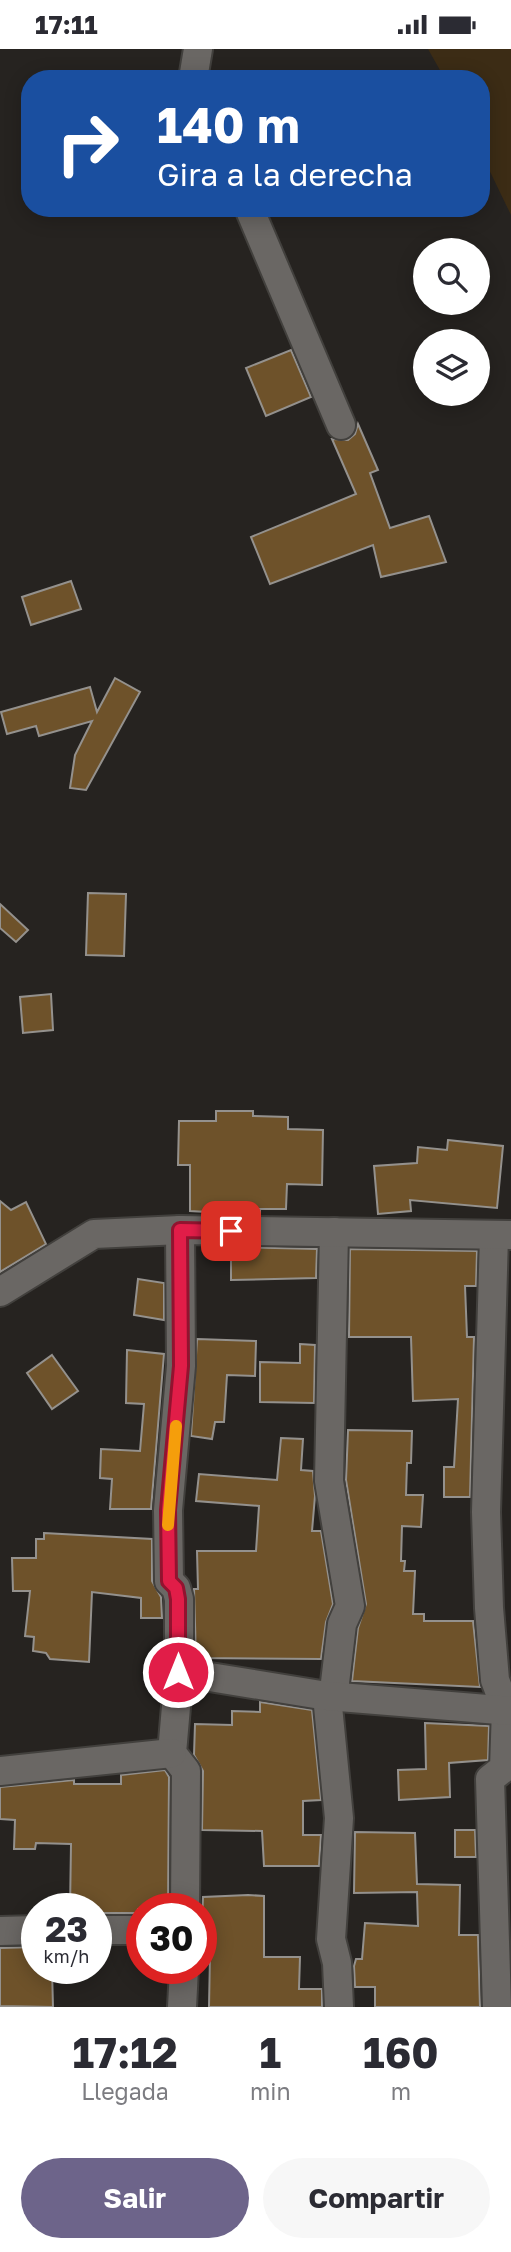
<!DOCTYPE html>
<html lang="es">
<head>
<meta charset="utf-8">
<style>
	body { margin:0; font-family:"Golos Text",sans-serif; background:#f7f7f7; color:#2b2b33; height:100vh; display:flex; flex-direction:column; font-size:26px; white-space:nowrap }
	* { box-sizing:border-box; margin:0 }
	p { font-size:23px; color:#7c7c81 }
	.icon { flex:none; width:38px; height:38px; fill:none; stroke:currentColor; stroke-width:2; stroke-linecap:round; stroke-linejoin:round }
	.map { position:relative; height:1958px; overflow:hidden }
	.sheet { display:flex; flex-direction:column; background:#fff; flex:1 }
	.sheet>* { flex:none }
	.guide { position:absolute; left:21px; top:21px; width:469px; height:147px; border-radius:28px; box-shadow:0 4px 18px #0003; background:#1a4fa0; color:#fff; overflow:hidden }
	.fabs { position:absolute; left:413px; top:189px; display:grid; gap:14px }
	.fabs a { display:grid; place-items:center; width:77px; height:77px; border-radius:50%; background:#fff; box-shadow:0 4px 18px #0003; font-size:35px }
	.speed { position:absolute; left:21px; top:1844px; display:flex; gap:14px; font-size:35px; font-weight:700; text-align:center }
	.speed>* { display:grid; place-content:center; width:91px; height:91px; border-radius:50%; background:#fff; box-shadow:0 4px 18px #0003; line-height:1 }
	.speed small { font-size:18px; font-weight:400 }
	.speed .limit { border:10px solid #d22; background:#fff; color:#111 }
	.pin { position:absolute; display:grid; place-items:center; width:60px; height:60px; color:#fff; margin:-30px; border-radius:14px; box-shadow:0 4px 10px #0006 }
	.me { position:absolute; width:77px; margin:-38px; rotate:0deg; stroke-linejoin:round; filter:drop-shadow(0 0 5px #0008) }
	.turn { display:flex; align-items:center; gap:24px; height:147px; padding:0 21px; font-size:32px }
	.turn .icon { width:91px; height:91px; stroke-width:2.5 }
	.turn b { display:block; font-size:49px; line-height:60px }
	.eta { display:flex; justify-content:space-evenly; align-items:center; height:119px; text-align:center }
	.eta b { font-size:42px; font-weight:700; line-height:49px }
	.action { display:flex; gap:14px; margin-top:auto; padding:14px 21px }
	.action a { flex:1; height:80px; border-radius:42px; background:#6d648a; color:#fff; font-size:28px; font-weight:700; line-height:80px; text-align:center }
	.action a+a { background:#f7f7f7; color:#2b2b33 }
	.status { display:flex; justify-content:space-between; align-items:center; height:49px; padding:0 35px; background:#fff; direction:ltr }
	.status svg { height:19px; fill:currentColor }
	.map>svg:first-child { display:block }
	.green { fill:#3c2c15 }
	.building { fill:#6e522a; stroke:#94918d; stroke-width:2 }
	.lines { fill:none; stroke-linecap:round; stroke-linejoin:round }
	.minor-casing { stroke:#42403d; stroke-width:32 }
	.minor { stroke:#6a6764; stroke-width:28 }
	.route-casing { stroke:#92132f; stroke-width:18 }
	.route { stroke:#e11d48; stroke-width:12 }
	.slow { stroke:#f59e0b; stroke-width:12 }
</style>
</head>
<body>
<div class="status"><b>17:11</b><svg viewBox="0 0 49 12"><path d="M0 12V9h3v3zM5 12V6h3v6zM10 12V3h3v9zM15 12V0h3v12zM26 1h20v11H26zM47 4h2v5h-2z"/></svg></div>
<div class="map">
<svg width="511" height="1958" viewBox="0 0 511 1958">
	<rect width="100%" height="100%" fill="#262320"/>
	<polygon class="green" points="428,0 511,0 511,166 481,104 481,30 445,30"/>
	<g class="building">
		<polygon points="291,301 311,348 266,367 246,319"/>
		<polygon points="358,375 378,421 370,424 390,479 429,467 446,513 381,528 373,496 270,535 251,488 356,445 332,390 348,391 355,385"/>
		<polygon points="71,532 81,560 31,576 22,548"/>
		<polygon points="115,629 140,643 86,741 70,739 75,706 92,672 39,687 36,677 7,685 1,663 90,638 97,663"/>
		<polygon points="88,844 126,845 124,907 86,906"/>
		<polygon points="0,855 28,881 16,893 0,879"/>
		<polygon points="51,945 53,981 23,984 20,948"/>
		<polygon points="216,1062 253,1062 253,1067 288,1068 288,1080 323,1081 322,1136 287,1135 286,1160 260,1160 260,1166 190,1162 190,1116 178,1116 179,1072 216,1072"/>
		<polygon points="448,1091 503,1097 497,1159 410,1151 411,1162 378,1165 374,1117 417,1114 418,1098 447,1101"/>
		<polygon points="0,1152 11,1161 26,1153 46,1195 0,1223"/>
		<polygon points="227,1198 317,1200 316,1229 231,1231 231,1207 227,1207"/>
		<polygon points="350,1200 477,1202 476,1237 465,1237 467,1288 474,1288 470,1448 444,1448 444,1418 454,1418 458,1350 413,1352 411,1288 349,1288"/>
		<polygon points="138,1230 164,1234 164,1271 134,1266"/>
		<polygon points="197,1290 256,1292 255,1327 227,1326 224,1373 215,1373 212,1390 191,1387"/>
		<polygon points="300,1295 315,1296 314,1354 260,1353 260,1313 300,1314"/>
		<polygon points="127,1301 164,1305 151,1460 110,1460 112,1430 100,1429 101,1400 140,1402 144,1355 126,1354"/>
		<polygon points="52,1306 78,1342 52,1360 27,1324"/>
		<polygon points="348,1381 412,1382 411,1414 407,1414 406,1446 423,1446 421,1478 402,1477 401,1512 405,1512 404,1522 415,1522 413,1565 424,1565 424,1572 473,1572 480,1638 352,1632 358,1579 366,1555 346,1431"/>
		<polygon points="281,1389 303,1390 301,1421 313,1422 315,1447 312,1482 321,1482 333,1555 326,1573 321,1610 196,1609 194,1540 198,1540 197,1502 256,1502 259,1457 196,1452 199,1425 277,1431"/>
		<polygon points="44,1484 152,1490 152,1532 161,1548 162,1569 141,1569 141,1549 92,1543 89,1613 50,1610 46,1604 33,1602 34,1588 25,1587 30,1542 13,1542 12,1509 36,1509 36,1490 44,1490"/>
		<polygon points="260,1653 312,1661 321,1751 303,1752 303,1786 321,1786 319,1817 264,1817 262,1782 202,1781 203,1722 194,1706 195,1675 232,1676 232,1662 260,1663"/>
		<polygon points="425,1674 489,1677 488,1711 449,1714 450,1748 399,1751 398,1721 426,1720"/>
		<polygon points="165,1721 169,1728 168,1860 138,1860 138,1864 96,1864 96,1860 70,1860 71,1795 36,1794 35,1800 14,1800 15,1771 0,1770 0,1738 74,1731 74,1735 121,1735 121,1726"/>
		<polygon points="455,1781 475,1781 476,1808 455,1808"/>
		<polygon points="355,1783 415,1784 417,1835 460,1836 459,1886 478,1886 480,1958 375,1958 375,1938 355,1938 354,1917 356,1910 362,1910 365,1874 418,1877 417,1843 354,1844"/>
		<polygon points="248,1846 264,1847 264,1908 300,1908 299,1940 322,1940 322,1958 209,1958 210,1907 201,1907 203,1848"/>
		<polygon points="37,1898 37,1920 52,1920 53,1958 0,1957 0,1899"/>
	</g>
	<g class="lines">
		<defs>
			<g id="minor">
				<polyline points="193,30 198,0"/>
				<polyline points="249,159 341,376"/>
				<polyline points="180,1181 181,1317 168,1461 169,1532 176,1539 179,1550 179,1623 172,1704 186,1722 185,1860"/>
				<polyline points="334,1183 329,1432 350,1557 342,1575 334,1642 327,1647 339,1769 331,1890 337,1914 339,1958"/>
				<polyline points="494,1187 486,1463 489,1559 495,1631 506,1660 504,1719 490,1730 497,1958"/>
				<polyline points="0,1243 94,1185 180,1181 511,1186"/>
				<polyline points="179,1623 327,1647 511,1662"/>
				<polyline points="0,1722 172,1704"/>
				<polyline points="96,1881 142,1881"/>
				<polyline points="0,1882 37,1881"/>
				<polyline points="182,1958 184,1920"/>
			</g>
		</defs>
		<use href="#minor" class="minor-casing"/>
		<use href="#minor" class="minor"/>
	</g>
	<g class="lines">
		<defs>
			<polyline id="route" points="178,1623 178,1550 176,1539 169,1532 168,1461 181,1317 180,1181 231,1182"/>
		</defs>
		<use href="#route" class="route-casing"/>
		<use href="#route" class="route"/>
		<polyline class="slow" points="168,1476 176,1377"/>
	</g>
</svg>
<div class="fabs">
<a><svg class="icon" aria-label="search" viewBox="0 0 24 24"><circle cx="10" cy="10" r="6"/><path d="M15 15l6 6"/></svg></a>
<a><svg class="icon" aria-label="layers" viewBox="0 0 24 24"><path d="M12 4l9 5-9 5-9-5zM3 14l9 5 9-5"/></svg></a>
</div>
<div class="speed"><div>23<small>km/h</small></div><div class="limit">30</div></div>
<div class="pin" style="left:231px;top:1182px;background:#d93025"><svg class="icon" aria-label="arrive" viewBox="0 0 24 24"><path d="M6 21V4h12l-3 4 3 4H6"/></svg></div>
<svg class="me" style="left:178px;top:1623px" viewBox="-20 -20 40 40"><circle r="17" fill="#e11d48" stroke="#fff" stroke-width="3"/><path d="M0-11L8 9 0 5-8 9z" fill="#fff"/></svg>
<div class="guide">
<div class="turn"><svg class="icon" aria-label="right" viewBox="0 0 24 24"><path d="M7 20v-9h11M14 6l5 5-5 5"/></svg><div><b>140 m</b>Gira a la derecha</div></div>
</div>
</div>
<section class="sheet">
<div class="eta">
<div><b>17:12</b><p>Llegada</p></div>
<div><b>1</b><p>min</p></div>
<div><b>160</b><p>m</p></div>
</div>
<div class="action"><a>Salir</a><a>Compartir</a></div>
</section>
</body>
</html>
